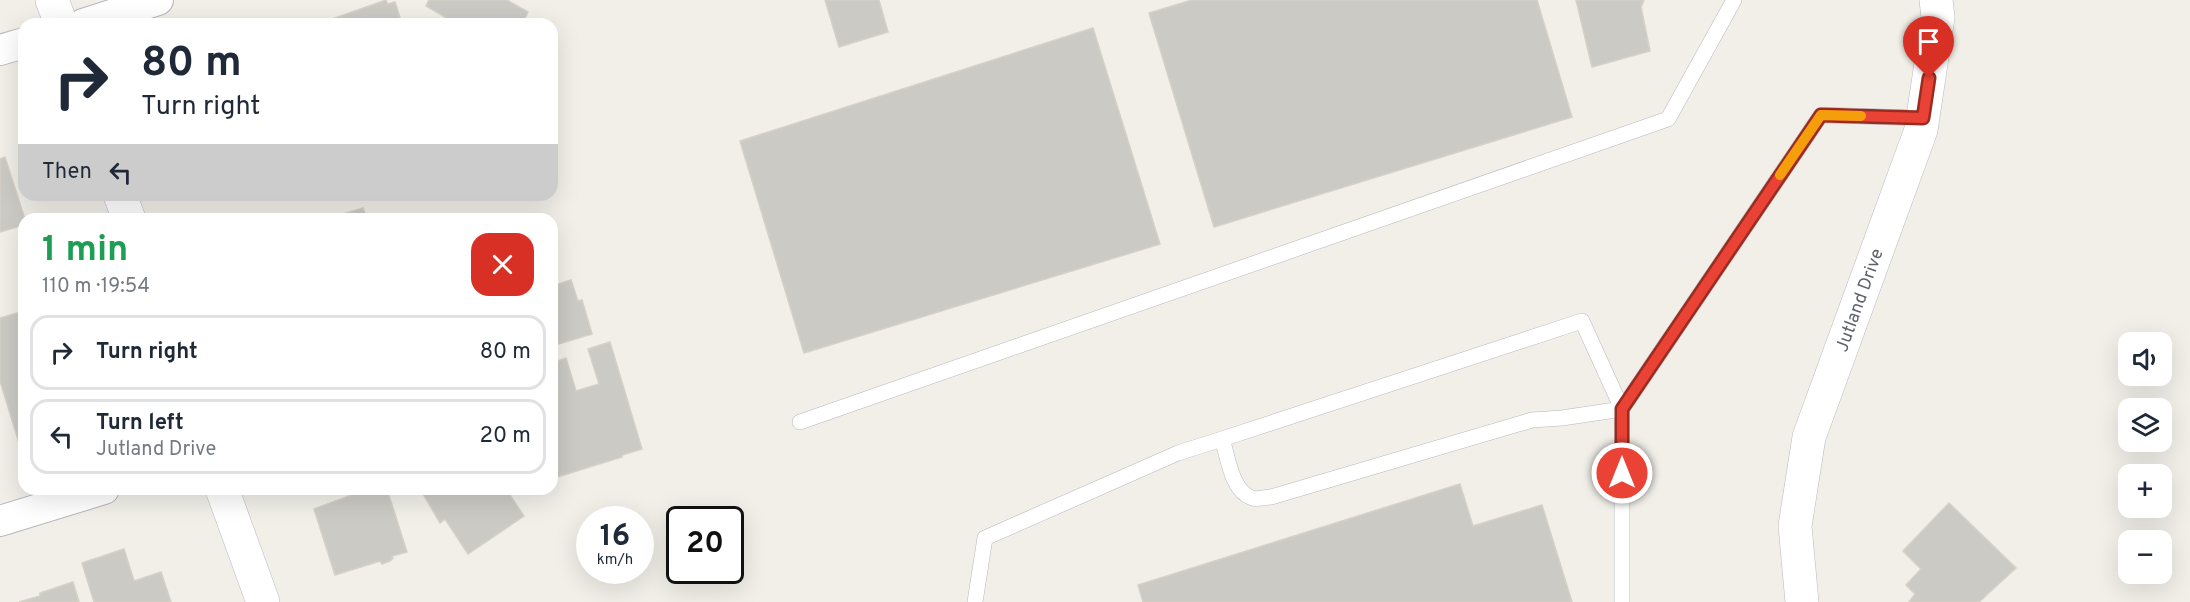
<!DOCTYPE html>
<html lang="en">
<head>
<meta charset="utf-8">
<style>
	body { margin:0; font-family:Overpass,sans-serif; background:#f6f6f7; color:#1f2937; height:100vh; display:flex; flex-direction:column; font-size:22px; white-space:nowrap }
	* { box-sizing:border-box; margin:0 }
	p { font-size:20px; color:#747a83 }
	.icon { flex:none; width:33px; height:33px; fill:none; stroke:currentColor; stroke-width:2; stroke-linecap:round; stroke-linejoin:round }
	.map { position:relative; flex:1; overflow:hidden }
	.details { position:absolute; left:18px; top:213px; width:540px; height:282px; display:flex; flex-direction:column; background:#fff; border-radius:18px; box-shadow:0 6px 24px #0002 }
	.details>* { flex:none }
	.guide { position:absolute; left:18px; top:18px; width:540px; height:183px; border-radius:18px; box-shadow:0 6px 24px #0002; background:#fff; color:#1f2937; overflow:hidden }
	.controls { position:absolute; left:2118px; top:332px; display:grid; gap:12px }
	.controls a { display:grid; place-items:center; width:54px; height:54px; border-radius:12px; background:#fff; box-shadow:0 6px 24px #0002; font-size:30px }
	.speed { position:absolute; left:576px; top:506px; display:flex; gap:12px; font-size:30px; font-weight:700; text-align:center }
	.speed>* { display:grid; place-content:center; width:78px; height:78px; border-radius:50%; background:#fff; box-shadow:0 6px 24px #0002; line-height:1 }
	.speed small { font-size:15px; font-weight:400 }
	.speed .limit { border:3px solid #111; border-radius:9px; background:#fff; color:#111 }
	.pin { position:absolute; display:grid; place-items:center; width:51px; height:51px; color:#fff; margin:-62px -26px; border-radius:50% 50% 50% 0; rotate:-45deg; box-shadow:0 0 6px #0007 }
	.pin .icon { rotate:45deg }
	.me { position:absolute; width:66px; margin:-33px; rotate:0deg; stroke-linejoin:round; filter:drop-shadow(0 0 4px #0008) }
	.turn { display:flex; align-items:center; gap:21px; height:126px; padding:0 24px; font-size:27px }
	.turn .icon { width:78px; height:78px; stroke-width:2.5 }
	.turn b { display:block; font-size:42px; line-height:51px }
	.then { display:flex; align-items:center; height:57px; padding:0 24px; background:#0003; gap:12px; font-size:22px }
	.round { display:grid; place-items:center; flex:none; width:63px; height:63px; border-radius:18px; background:#f6f6f7 }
	.overview { display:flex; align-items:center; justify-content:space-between; height:102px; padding:0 24px }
	h1 { font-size:36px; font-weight:700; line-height:45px; color:#1e9e55 }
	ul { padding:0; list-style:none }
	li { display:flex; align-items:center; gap:18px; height:75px; margin:0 12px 9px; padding:0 12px; border:3px solid #e0e1e3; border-radius:18px }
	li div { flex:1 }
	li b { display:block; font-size:22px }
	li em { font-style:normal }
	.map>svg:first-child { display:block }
	.building { fill:#cccac5; stroke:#d6d1c6; stroke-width:1.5 }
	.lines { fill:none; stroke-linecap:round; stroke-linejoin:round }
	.lane-casing { stroke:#b5b8bc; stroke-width:16 }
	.street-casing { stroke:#b5b8bc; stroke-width:32 }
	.secondary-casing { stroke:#b6babf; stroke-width:34 }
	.lane { stroke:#fff; stroke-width:15 }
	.street { stroke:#fff; stroke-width:30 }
	.secondary { stroke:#fff; stroke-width:33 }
	.route-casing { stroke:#982c22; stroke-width:15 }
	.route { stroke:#ea4335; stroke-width:10 }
	.slow { stroke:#f59e0b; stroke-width:10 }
	.labels { text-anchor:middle; stroke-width:5; stroke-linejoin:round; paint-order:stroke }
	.street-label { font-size:18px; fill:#5f6368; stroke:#fff }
</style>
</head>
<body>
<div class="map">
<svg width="2190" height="602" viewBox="0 0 2190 602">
	<rect width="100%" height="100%" fill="#f1efe8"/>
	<g class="building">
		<polygon points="386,0 388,4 395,2 402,24 325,24 324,22"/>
		<polygon points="429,0 507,0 528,12 522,24 457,24 426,6"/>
		<polygon points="825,0 879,0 888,32 839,47"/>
		<polygon points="1192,0 1537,0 1572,117 1214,227 1149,13"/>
		<polygon points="1576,0 1644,0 1641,7 1650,51 1592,67"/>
		<polygon points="1093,28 1160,244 804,353 740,141"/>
		<polygon points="5,157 25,219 24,225 0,232 0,159"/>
		<polygon points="363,208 367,219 327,219"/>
		<polygon points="571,280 578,301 582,300 592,334 552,346 552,286"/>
		<polygon points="24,311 24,445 20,446 0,381 0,318"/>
		<polygon points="610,342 642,449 622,455 622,457 554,478 552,472 552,363 566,358 576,391 599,384 588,349"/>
		<polygon points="1460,484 1473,526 1542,505 1572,602 1143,602 1138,585"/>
		<polygon points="368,489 387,489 407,552 392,556 393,558 390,561 382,564 380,561 335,575 314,509"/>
		<polygon points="416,489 506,489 524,516 468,554 445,519 440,523 422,492 419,494"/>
		<polygon points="1949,503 2016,568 1979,602 1909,602 1915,594 1906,585 1921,569 1903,551"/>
		<polygon points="124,549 134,581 161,572 171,602 94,602 82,563"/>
		<polygon points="73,582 79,602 19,602 40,596 40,593"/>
	</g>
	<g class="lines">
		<defs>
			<g id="lane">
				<polyline points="800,422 1668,119 1734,0"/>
				<path d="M 975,602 L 985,538 L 1178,453 L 1222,439 L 1582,321 L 1622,409 L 1562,418 L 1532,420 L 1271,497 C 1265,497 1257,500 1252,498 C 1231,491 1228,456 1222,439"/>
				<polyline points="1622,602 1622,409 1821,115 1923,118"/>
			</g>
			<g id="street">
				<polyline points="83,24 158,0"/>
				<polyline points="0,50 24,43"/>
				<polyline points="0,521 104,489"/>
			</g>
			<g id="secondary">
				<polyline points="52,0 61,24"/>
				<polyline points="120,195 129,219"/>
				<polyline points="222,489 263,602"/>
				<polyline points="1802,602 1795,526 1809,437 1921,130 1938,17 1936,0"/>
			</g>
		</defs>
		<use href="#lane" class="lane-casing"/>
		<use href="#street" class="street-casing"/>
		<use href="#secondary" class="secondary-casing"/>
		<use href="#lane" class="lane"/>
		<use href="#street" class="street"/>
		<use href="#secondary" class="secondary"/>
	</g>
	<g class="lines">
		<defs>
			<polyline id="route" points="1622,473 1622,409 1821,115 1923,118 1929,78"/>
		</defs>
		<use href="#route" class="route-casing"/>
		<use href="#route" class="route"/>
		<polyline class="slow" points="1780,175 1821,115 1861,116"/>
	</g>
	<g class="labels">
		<g class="street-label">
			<text transform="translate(1859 300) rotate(-70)" y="6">Jutland Drive</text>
		</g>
	</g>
</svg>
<div class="controls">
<a><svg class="icon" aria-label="sound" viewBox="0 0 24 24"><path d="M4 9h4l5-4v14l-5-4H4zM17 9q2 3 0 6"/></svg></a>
<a><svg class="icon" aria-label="layers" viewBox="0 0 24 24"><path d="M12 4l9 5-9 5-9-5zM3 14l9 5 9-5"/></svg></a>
<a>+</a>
<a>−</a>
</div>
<div class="speed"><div>16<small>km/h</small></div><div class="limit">20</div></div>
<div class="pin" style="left:1929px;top:78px;background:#d93025"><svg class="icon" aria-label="arrive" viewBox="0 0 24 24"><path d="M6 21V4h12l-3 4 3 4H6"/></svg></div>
<svg class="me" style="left:1622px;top:473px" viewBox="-20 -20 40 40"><circle r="17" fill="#ea4335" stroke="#fff" stroke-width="3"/><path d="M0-11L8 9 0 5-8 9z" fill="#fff"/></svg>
<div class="guide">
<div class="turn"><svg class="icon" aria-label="right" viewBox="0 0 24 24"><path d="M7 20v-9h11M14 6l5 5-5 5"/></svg><div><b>80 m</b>Turn right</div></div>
<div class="then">Then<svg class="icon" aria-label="left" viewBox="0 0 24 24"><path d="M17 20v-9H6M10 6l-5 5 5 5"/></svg></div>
</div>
<section class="details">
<div class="overview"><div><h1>1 min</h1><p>110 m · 19:54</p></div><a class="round" style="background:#d93025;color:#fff"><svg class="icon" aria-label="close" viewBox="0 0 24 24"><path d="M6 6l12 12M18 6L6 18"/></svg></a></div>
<ul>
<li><svg class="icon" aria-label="right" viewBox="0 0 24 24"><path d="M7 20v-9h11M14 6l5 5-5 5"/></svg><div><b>Turn right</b></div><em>80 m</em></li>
<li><svg class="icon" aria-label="left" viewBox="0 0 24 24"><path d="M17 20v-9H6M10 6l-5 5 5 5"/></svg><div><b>Turn left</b><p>Jutland Drive</p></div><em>20 m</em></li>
</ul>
</section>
</div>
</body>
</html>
